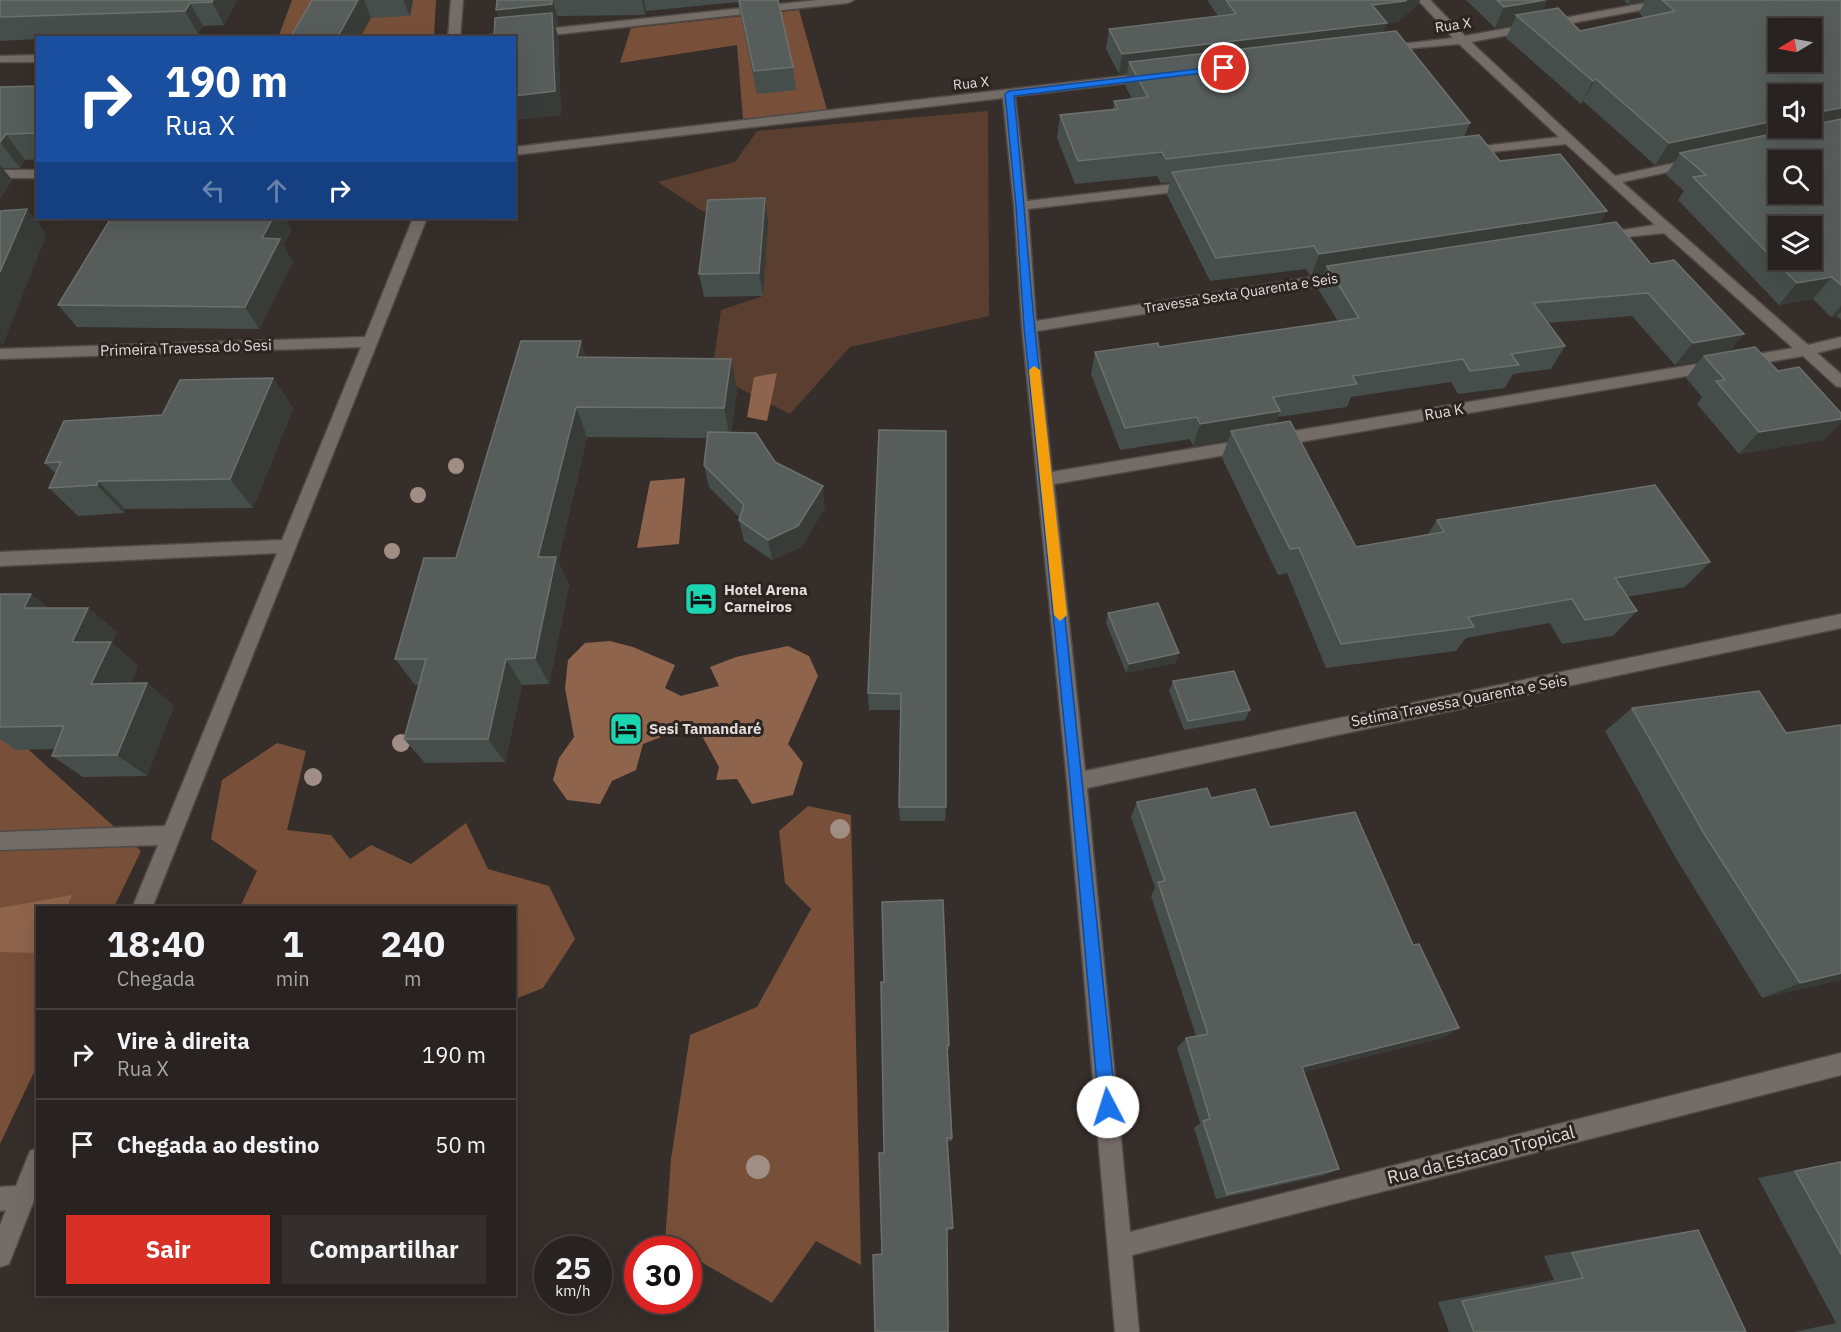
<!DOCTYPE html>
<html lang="pt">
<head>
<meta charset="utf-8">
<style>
	body { margin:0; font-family:"IBM Plex Sans",sans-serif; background:#342f2d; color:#f1f3f6; height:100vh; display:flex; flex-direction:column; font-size:22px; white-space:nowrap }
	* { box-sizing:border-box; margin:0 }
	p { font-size:20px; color:#a5a4a5 }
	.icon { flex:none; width:33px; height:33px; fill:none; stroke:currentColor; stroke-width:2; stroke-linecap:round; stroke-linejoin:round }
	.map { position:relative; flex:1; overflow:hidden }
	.details { position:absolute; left:36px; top:906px; width:480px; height:390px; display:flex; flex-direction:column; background:#282220; border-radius:0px; box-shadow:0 6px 24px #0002,0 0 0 2px #443f3e }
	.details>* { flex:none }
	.guide { position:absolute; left:36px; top:36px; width:480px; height:183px; border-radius:0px; box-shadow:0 6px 24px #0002,0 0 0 2px #443f3e; background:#1a4fa0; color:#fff; overflow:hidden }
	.needle { width:39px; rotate:260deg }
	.controls { position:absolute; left:1768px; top:18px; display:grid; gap:12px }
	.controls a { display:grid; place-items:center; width:54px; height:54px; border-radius:0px; background:#282220; box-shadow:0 6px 24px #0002,0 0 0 2px #443f3e; font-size:30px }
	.speed { position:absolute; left:534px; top:1236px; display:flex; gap:12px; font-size:30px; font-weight:700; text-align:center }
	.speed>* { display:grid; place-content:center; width:78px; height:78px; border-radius:50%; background:#282220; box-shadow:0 6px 24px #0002,0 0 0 2px #443f3e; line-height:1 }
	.speed small { font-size:15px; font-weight:400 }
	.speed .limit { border:9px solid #d22; background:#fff; color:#111 }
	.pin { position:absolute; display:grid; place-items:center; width:51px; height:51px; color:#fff; margin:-26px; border:3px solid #fff; border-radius:50%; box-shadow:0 2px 6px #0007 }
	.me { position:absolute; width:66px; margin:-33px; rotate:355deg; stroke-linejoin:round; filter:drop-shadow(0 0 4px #0008) }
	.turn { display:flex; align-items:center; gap:21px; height:126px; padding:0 30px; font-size:27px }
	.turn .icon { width:78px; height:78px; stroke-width:2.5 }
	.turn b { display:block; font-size:42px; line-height:51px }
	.lanes { display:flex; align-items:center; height:57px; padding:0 30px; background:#0003; justify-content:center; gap:30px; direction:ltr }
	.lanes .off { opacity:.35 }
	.eta { display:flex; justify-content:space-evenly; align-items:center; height:102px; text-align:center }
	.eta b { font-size:36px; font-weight:800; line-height:42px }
	.action { display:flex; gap:12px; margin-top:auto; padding:12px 30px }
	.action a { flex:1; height:69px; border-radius:0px; background:#d93025; color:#fff; font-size:24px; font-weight:800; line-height:69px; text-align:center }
	.action a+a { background:#342f2d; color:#f1f3f6 }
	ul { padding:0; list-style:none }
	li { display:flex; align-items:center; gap:18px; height:90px; padding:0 30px; border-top:2px solid #443f3e }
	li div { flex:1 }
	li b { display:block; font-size:22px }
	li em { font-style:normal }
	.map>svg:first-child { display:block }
	.green { fill:#5a3f30 }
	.forest { fill:#785039 }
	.water { fill:#8e644c }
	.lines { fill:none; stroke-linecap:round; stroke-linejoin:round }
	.minor-casing { stroke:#4f4947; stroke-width:3 }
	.minor { fill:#746c67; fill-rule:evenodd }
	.tree { fill:#a08d83 }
	.wall { fill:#464e4b }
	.shaded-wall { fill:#383b37 }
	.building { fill:#565d5a; stroke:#6c716e; stroke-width:1.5; fill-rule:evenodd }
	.route { fill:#1a73e8; stroke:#114b97; stroke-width:1.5 }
	.slow { fill:#f59e0b }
	.labels { text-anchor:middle; stroke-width:6; stroke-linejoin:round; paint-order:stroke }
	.far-street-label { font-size:14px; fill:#e1dcda; stroke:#2b2420 }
	.street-label { font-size:15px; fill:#e1dcda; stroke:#2b2420 }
	.poi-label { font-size:15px; font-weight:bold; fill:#e1dcda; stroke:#2b2420; text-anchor:start }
	.near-street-label { font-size:18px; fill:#e1dcda; stroke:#2b2420 }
</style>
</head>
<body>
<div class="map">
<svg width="1841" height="1332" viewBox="0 0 1841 1332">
	<rect width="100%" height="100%" fill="#352e2a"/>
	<polygon class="green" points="988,111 989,316 850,347 790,414 712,374 721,310 763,296 768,222 702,211 658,182 735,162 757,131"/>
	<g class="forest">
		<polygon points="292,0 436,0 434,37 278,38"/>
		<polygon points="799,10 827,110 743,119 737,45 620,63 631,28"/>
		<polygon points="0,724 141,851 114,907 38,908 37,1066 0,1144"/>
		<polygon points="277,743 306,751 287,830 331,835 350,859 371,845 411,864 466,823 488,869 549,886 575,939 543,988 515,999 514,908 240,907 257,871 211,839 222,780"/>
		<polygon points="808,806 851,815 861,1265 816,1241 772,1303 689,1255 688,1250 678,1249 665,1242 671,1159 690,1035 757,1007 811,909 785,883 779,831"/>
	</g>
	<g class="water">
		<polygon points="777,373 767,421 747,417 754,377"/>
		<polygon points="685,478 679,544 637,548 650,481"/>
		<polygon points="610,641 633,647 675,665 665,688 681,696 719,686 710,667 736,657 788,646 809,656 818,676 788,744 803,763 793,795 752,804 737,779 716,780 719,767 701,734 682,729 643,744 636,770 612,781 600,804 567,800 553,780 559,758 574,737 565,688 568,660 585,643"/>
		<polygon points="72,895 67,907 38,908 37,953 0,952 0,908"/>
	</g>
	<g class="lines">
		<defs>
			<g id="minor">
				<polygon points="451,0 463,0 460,38 448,38"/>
				<polygon points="817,0 854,0 848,3 514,39 485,38 490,35"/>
				<polygon points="1418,0 1430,0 1465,36 1661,0 1685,0 1679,3 1471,42 1615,176 1692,159 1696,160 1698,163 1696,166 1622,182 1808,345 1841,337 1841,347 1817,353 1841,374 1841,387 1836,386 1803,356 1276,446 1270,444 1268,440 1270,436 1276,434 1793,348 1664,233 1598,240 1596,237 1598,234 1603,233 1655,225 1566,144 1462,155 1460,152 1462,149 1466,148 1559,137 1459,44 1381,51 1379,49 1385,46 1453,38"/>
				<polygon points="38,55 38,62 0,62 0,56"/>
				<polygon points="1149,73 1155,77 1153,80 1015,96 1027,201 1192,182 1198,186 1192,190 1028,209 1036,321 1345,272 1352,277 1345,282 1037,331 1052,472 1249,439 1255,441 1257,445 1255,449 1249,451 1054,484 1085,771 1841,614 1841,628 1087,788 1130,1232 1841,1053 1841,1075 1132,1255 1139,1332 1115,1332 1067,781 1022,327 1014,206 1003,98 514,155 514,147"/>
				<rect x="0" y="170" width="38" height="8"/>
				<polygon points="413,218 427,218 152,908 132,908 158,845 0,850 0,832 165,826 277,553 0,566 0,552 282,540 361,347 0,359 0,349 365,337"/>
				<polygon points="38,1148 38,1190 9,1264 0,1267 0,1225 6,1210 0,1211 0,1187 16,1186 30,1151"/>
			</g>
		</defs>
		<use href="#minor" class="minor-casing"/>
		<use href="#minor" class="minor"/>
	</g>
	<g class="tree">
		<circle cx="456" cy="466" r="8"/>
		<circle cx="418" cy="495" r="8"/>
		<circle cx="392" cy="551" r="8"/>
		<circle cx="401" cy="743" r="9"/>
		<circle cx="313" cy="777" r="9"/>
		<circle cx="840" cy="829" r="10"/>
		<circle cx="758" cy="1167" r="12"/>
	</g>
	<g class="wall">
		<polygon points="0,0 237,0 224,25 203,26 198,34 94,38 38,38 38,39 0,41"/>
		<polygon points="312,0 413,0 410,16 371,18"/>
		<polygon points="497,0 778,0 793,67 796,90 757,94 738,2 646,11 645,15 557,16 558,25 555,26 558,36 561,115 514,120 514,38 499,17"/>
		<polygon points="1207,0 1420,0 1418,4 1398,22 1387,23 1383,33 1470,123 1464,137 1500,161 1607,211 1598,225 1651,264 1730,351 1778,371 1841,413 1841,423 1823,440 1739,454 1697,404 1702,397 1686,378 1699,361 1675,365 1632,316 1548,323 1565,346 1551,369 1513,374 1505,388 1458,394 1451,382 1351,397 1347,407 1278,417 1275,423 1356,547 1428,534 1437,520 1710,562 1685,587 1627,597 1637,611 1613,636 1562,644 1550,623 1466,638 1456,651 1326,668 1287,573 1278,575 1222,458 1228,440 1193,446 1190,439 1120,450 1091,374 1095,352 1159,347 1338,321 1318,289 1324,275 1311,277 1306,269 1210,281 1167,195 1170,182 1161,183 1157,176 1075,184 1057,138 1060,115 1113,110 1114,101 1132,99 1125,85 1127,74 1119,74 1106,49 1109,29 1218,16"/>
		<polygon points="1466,0 1548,0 1543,10 1580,31 1644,18 1639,13 1645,1 1628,4 1624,0 1841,0 1841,320 1837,316 1831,317 1813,299 1779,305 1678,200 1684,191 1666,175 1675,161 1655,165 1583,101 1581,104 1506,38 1512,25 1495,28"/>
		<polygon points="38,86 38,159 25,160 20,168 2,168 12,180 0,199 0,87"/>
		<polygon points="768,222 763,296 704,297 699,274"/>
		<polygon points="292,230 283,245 293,262 259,329 77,327 58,305"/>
		<polygon points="586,358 737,390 731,433 775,462 825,507 802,547 772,560 744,541 739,520 740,518 709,487 704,465 707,438 587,437 558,561 569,585 549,684 522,685 505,762 425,763 404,739 419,685 415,685 395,659"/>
		<polygon points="273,378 293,408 253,508 125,509 124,513 78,516 49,488 56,474 45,463 162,415"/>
		<polygon points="879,430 946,807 945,821 900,821 899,807 901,710 869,710 868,693"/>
		<polygon points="48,608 88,608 117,632 112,643 138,666 131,683 147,683 174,706 147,776 83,777 52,756 55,749 16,750 0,739 0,727"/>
		<polygon points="1108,613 1179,653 1175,663 1126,673 1106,623"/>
		<polygon points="1173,681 1250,710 1245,720 1184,730 1169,691"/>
		<polygon points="1632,708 1786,733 1841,980 1762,998 1674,855 1605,731"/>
		<polygon points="1211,798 1270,827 1413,945 1459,1028 1442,1038 1304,1072 1339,1169 1325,1175 1216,1199 1194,1128 1200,1123 1177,1048 1186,1038 1196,1036 1151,896 1155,888 1131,817 1137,802"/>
		<polygon points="881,982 949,1045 949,1050 947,1051 952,1138 952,1141 947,1141 953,1228 952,1230 947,1230 882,1254 884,1153"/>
		<polygon points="1841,1161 1841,1332 1794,1332 1836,1323 1758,1178"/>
		<polygon points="1698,1230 1746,1332 1449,1332 1438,1302 1554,1280 1544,1256 1664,1235"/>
	</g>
	<g class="shaded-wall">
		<polygon points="213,0 237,0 224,25 212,2"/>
		<polygon points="358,0 364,0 371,18 360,38 337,38"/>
		<polygon points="403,0 413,0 410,16"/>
		<polygon points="553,0 557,16 558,25 555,26 558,36 561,115 514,120 514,96 503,31 496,10"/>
		<polygon points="642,0 644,0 646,11 645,15"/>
		<polygon points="1407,0 1420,0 1418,4 1398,22 1387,23 1379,44 1129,62 1127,74 1119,74 1122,54 1372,5"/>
		<polygon points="1545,0 1548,0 1538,20 1516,15 1512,25 1495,28 1504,7"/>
		<polygon points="1630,0 1646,0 1628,4"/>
		<polygon points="190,3 203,26 198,34 185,11"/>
		<polygon points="1596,79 1583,101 1581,104 1593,81"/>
		<polygon points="1841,108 1841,127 1680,153 1675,161 1655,165 1669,143 1779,120 1779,128 1812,128 1812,113"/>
		<polygon points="6,134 25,160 20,168 0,142"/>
		<polygon points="0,165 12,180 0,199"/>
		<polygon points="765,198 768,222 763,296 759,273"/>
		<polygon points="27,209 47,234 3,345 0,342 0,272"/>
		<polygon points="1607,211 1593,233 1327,266 1324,275 1311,277 1319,254"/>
		<polygon points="273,218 285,218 292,230 283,245 293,262 259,329 245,307 262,238"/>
		<polygon points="1832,277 1813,299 1779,305 1797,283"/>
		<polygon points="1841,306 1841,312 1837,316 1831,317"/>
		<polygon points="1744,334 1725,357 1704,356 1699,361 1675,365 1693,343"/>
		<polygon points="581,341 591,372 577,357"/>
		<polygon points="731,359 737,390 730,438 724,408"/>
		<polygon points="273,378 293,408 253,508 230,479"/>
		<polygon points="576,407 587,437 558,561 569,585 549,684 535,658 538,557"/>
		<polygon points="1280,411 1272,433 1231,431 1228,440 1193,446 1200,424"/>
		<polygon points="1841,419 1841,423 1823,440 1739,454 1759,432"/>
		<polygon points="98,481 125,509 124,513 97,485"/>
		<polygon points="823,486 825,507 802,547 772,560 768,540"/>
		<polygon points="31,594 61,618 24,608"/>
		<polygon points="88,608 117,632 112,643 138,666 121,707 91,684 72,642"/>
		<polygon points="1179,653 1175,663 1126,673 1129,664"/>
		<polygon points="506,659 522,685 505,762 488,739"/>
		<polygon points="147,683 174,706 147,776 117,755"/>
		<polygon points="1841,973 1841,980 1762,998 1800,983"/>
		<polygon points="1459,1028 1442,1038 1289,1076 1302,1067"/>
	</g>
	<g class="building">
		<polygon points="0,0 213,0 212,2 190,3 185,11 0,17"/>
		<polygon points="312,0 358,0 337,38 290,38"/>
		<polygon points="497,0 552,0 552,4 496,10"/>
		<polygon points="739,0 778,0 793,67 754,71"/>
		<polygon points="1226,0 1407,0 1405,1 1372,5 1387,23 1122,54 1109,29 1236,14"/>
		<polygon points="1497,0 1545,0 1504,7"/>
		<path d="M 1662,0 L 1841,0 L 1841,108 L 1812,113 L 1812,94 L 1779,94 L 1779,120 L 1669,143 L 1596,79 L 1593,81 L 1516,15 L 1558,8 L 1580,31 L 1675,11 ZM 1779,28 L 1812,28 L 1812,62 L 1779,62 Z"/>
		<polygon points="552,13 555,91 514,96 514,38 494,38 495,18"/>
		<polygon points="1396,31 1470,123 1166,159 1162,152 1078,161 1060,115 1118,109 1114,101 1148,97 1129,62"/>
		<polygon points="38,86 38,133 6,134 0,142 0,87"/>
		<path d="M 1841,119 L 1841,285 L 1832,277 L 1797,283 L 1693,177 L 1706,175 L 1680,153 L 1801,128 L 1812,128 L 1812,125 ZM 1779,160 L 1812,160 L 1812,194 L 1779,194 ZM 1779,226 L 1812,226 L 1812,260 L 1779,260 Z"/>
		<polygon points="1479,135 1500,161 1560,154 1607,211 1319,254 1314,246 1216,258 1172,172"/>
		<polygon points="765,198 759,273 699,274 708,200"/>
		<polygon points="27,209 0,272 0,211"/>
		<polygon points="111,218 273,218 262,238 280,239 245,307 58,305"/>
		<polygon points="1616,222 1651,264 1674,260 1744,334 1693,343 1648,293 1533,303 1565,346 1511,354 1519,365 1470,371 1463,359 1352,376 1357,384 1273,397 1280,411 1200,424 1197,417 1125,428 1095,352 1158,343 1159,347 1359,318 1327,266"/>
		<polygon points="521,341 581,341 577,357 731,359 724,408 576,407 538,557 556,557 535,658 506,659 488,739 404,739 426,659 395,659 424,558 456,558"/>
		<polygon points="1755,347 1778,371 1799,367 1841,413 1841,419 1759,432 1716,381 1725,380 1704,356"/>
		<polygon points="273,378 230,479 98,481 97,485 49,488 61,462 45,463 64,421 162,415 180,380"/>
		<polygon points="1290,421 1356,547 1444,532 1437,520 1655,485 1710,562 1615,578 1637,611 1585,620 1572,599 1468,617 1474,627 1341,644 1299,548 1290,549 1231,431"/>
		<polygon points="879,430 946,431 946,807 899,807 901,694 868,693"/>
		<polygon points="708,432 756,433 775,462 823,486 798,526 768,540 739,520 744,505 704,465"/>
		<polygon points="0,594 31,594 24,608 88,608 72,642 111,642 91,684 147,683 117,755 52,756 64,726 0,727"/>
		<polygon points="1158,603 1179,653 1129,664 1108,613"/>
		<polygon points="1234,671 1250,710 1188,721 1173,681"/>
		<polygon points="1759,691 1786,733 1841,725 1841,973 1800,983 1705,835 1632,708"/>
		<polygon points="1207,788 1211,798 1255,789 1270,827 1355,812 1413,945 1419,944 1459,1028 1302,1067 1339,1169 1227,1194 1203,1121 1210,1119 1186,1038 1208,1034 1158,882 1165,881 1137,802"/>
		<polygon points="943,900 949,1045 947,1046 952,1138 947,1138 953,1228 947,1228 948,1332 875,1332 873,1255 882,1254 879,1153 884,1153 881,982 884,982 882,902"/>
		<polygon points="1841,1162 1841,1254 1795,1171"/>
		<polygon points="1698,1230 1746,1332 1474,1332 1462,1301 1583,1278 1572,1253"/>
	</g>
	<path class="route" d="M 1224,66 L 1227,66 L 1227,70 L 1014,96 C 1022,174 1027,252 1035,330 C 1061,589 1091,847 1116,1107 L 1114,1113 L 1108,1115 L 1102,1113 L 1099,1107 L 1070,781 L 1024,327 L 1016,206 L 1005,94 L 1009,91 Z"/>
	<polygon class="slow" points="1034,366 1040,370 1067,615 1060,621 1054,615 1029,370"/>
	<defs>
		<symbol id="hotel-square" viewBox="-11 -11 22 22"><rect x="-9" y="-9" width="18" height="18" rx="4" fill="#1bd5b1" stroke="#2b2420"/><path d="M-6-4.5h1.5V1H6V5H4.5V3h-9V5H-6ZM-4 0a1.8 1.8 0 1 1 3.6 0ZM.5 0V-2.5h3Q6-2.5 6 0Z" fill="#111"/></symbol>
	</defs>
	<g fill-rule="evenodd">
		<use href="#hotel-square" x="682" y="580" width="38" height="38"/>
		<use href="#hotel-square" x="607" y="710" width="38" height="38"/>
	</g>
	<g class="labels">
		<g class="far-street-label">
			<text transform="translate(1453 25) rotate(-8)" y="5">Rua X</text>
			<text transform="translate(971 83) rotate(-6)" y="5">Rua X</text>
			<text transform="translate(1241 293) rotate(-9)" y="5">Travessa Sexta Quarenta e Seis</text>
		</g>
		<g class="street-label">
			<text transform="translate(186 348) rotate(-2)" y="5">Primeira Travessa do Sesi</text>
			<text transform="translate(1444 412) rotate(-10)" y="5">Rua K</text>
			<text transform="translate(1459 701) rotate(-11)" y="5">Setima Travessa Quarenta e Seis</text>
		</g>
		<g class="poi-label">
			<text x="724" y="595">Hotel Arena<tspan x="724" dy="17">Carneiros</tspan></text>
			<text x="649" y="734">Sesi Tamandaré</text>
		</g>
		<g class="near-street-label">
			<text transform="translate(1481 1155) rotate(-14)" y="6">Rua da Estacao Tropical</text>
		</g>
	</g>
</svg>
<div class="controls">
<a><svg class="needle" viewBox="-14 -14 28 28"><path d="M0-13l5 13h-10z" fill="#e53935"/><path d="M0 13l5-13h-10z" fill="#a5a4a5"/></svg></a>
<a><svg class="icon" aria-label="sound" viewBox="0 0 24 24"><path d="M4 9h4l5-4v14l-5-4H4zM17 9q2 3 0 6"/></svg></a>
<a><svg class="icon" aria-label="search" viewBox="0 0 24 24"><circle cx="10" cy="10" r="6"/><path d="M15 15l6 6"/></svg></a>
<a><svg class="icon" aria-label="layers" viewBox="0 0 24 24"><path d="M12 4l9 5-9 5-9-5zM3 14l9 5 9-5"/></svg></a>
</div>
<div class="speed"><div>25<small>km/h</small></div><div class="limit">30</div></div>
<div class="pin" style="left:1224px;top:68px;background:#d93025"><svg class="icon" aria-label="arrive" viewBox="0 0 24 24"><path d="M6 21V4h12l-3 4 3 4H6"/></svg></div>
<svg class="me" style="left:1108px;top:1107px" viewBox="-20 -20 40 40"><circle r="19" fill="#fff"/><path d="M0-13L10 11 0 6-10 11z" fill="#1a73e8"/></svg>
<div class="guide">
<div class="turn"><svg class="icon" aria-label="right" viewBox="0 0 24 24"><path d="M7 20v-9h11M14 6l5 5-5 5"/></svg><div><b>190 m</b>Rua X</div></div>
<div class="lanes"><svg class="icon off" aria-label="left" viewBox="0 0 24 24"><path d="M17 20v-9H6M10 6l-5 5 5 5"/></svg><svg class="icon off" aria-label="ahead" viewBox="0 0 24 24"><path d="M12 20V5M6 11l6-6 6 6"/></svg><svg class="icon" aria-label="right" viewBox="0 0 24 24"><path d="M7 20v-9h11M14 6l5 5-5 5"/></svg></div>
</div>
<section class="details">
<div class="eta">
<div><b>18:40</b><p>Chegada</p></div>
<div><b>1</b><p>min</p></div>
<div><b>240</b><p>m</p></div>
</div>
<ul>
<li><svg class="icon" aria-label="right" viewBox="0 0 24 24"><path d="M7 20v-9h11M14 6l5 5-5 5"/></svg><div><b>Vire à direita</b><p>Rua X</p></div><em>190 m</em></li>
<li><svg class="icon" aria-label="arrive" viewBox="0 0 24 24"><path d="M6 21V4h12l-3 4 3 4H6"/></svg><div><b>Chegada ao destino</b></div><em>50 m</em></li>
</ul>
<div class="action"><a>Sair</a><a>Compartilhar</a></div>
</section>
</div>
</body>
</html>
